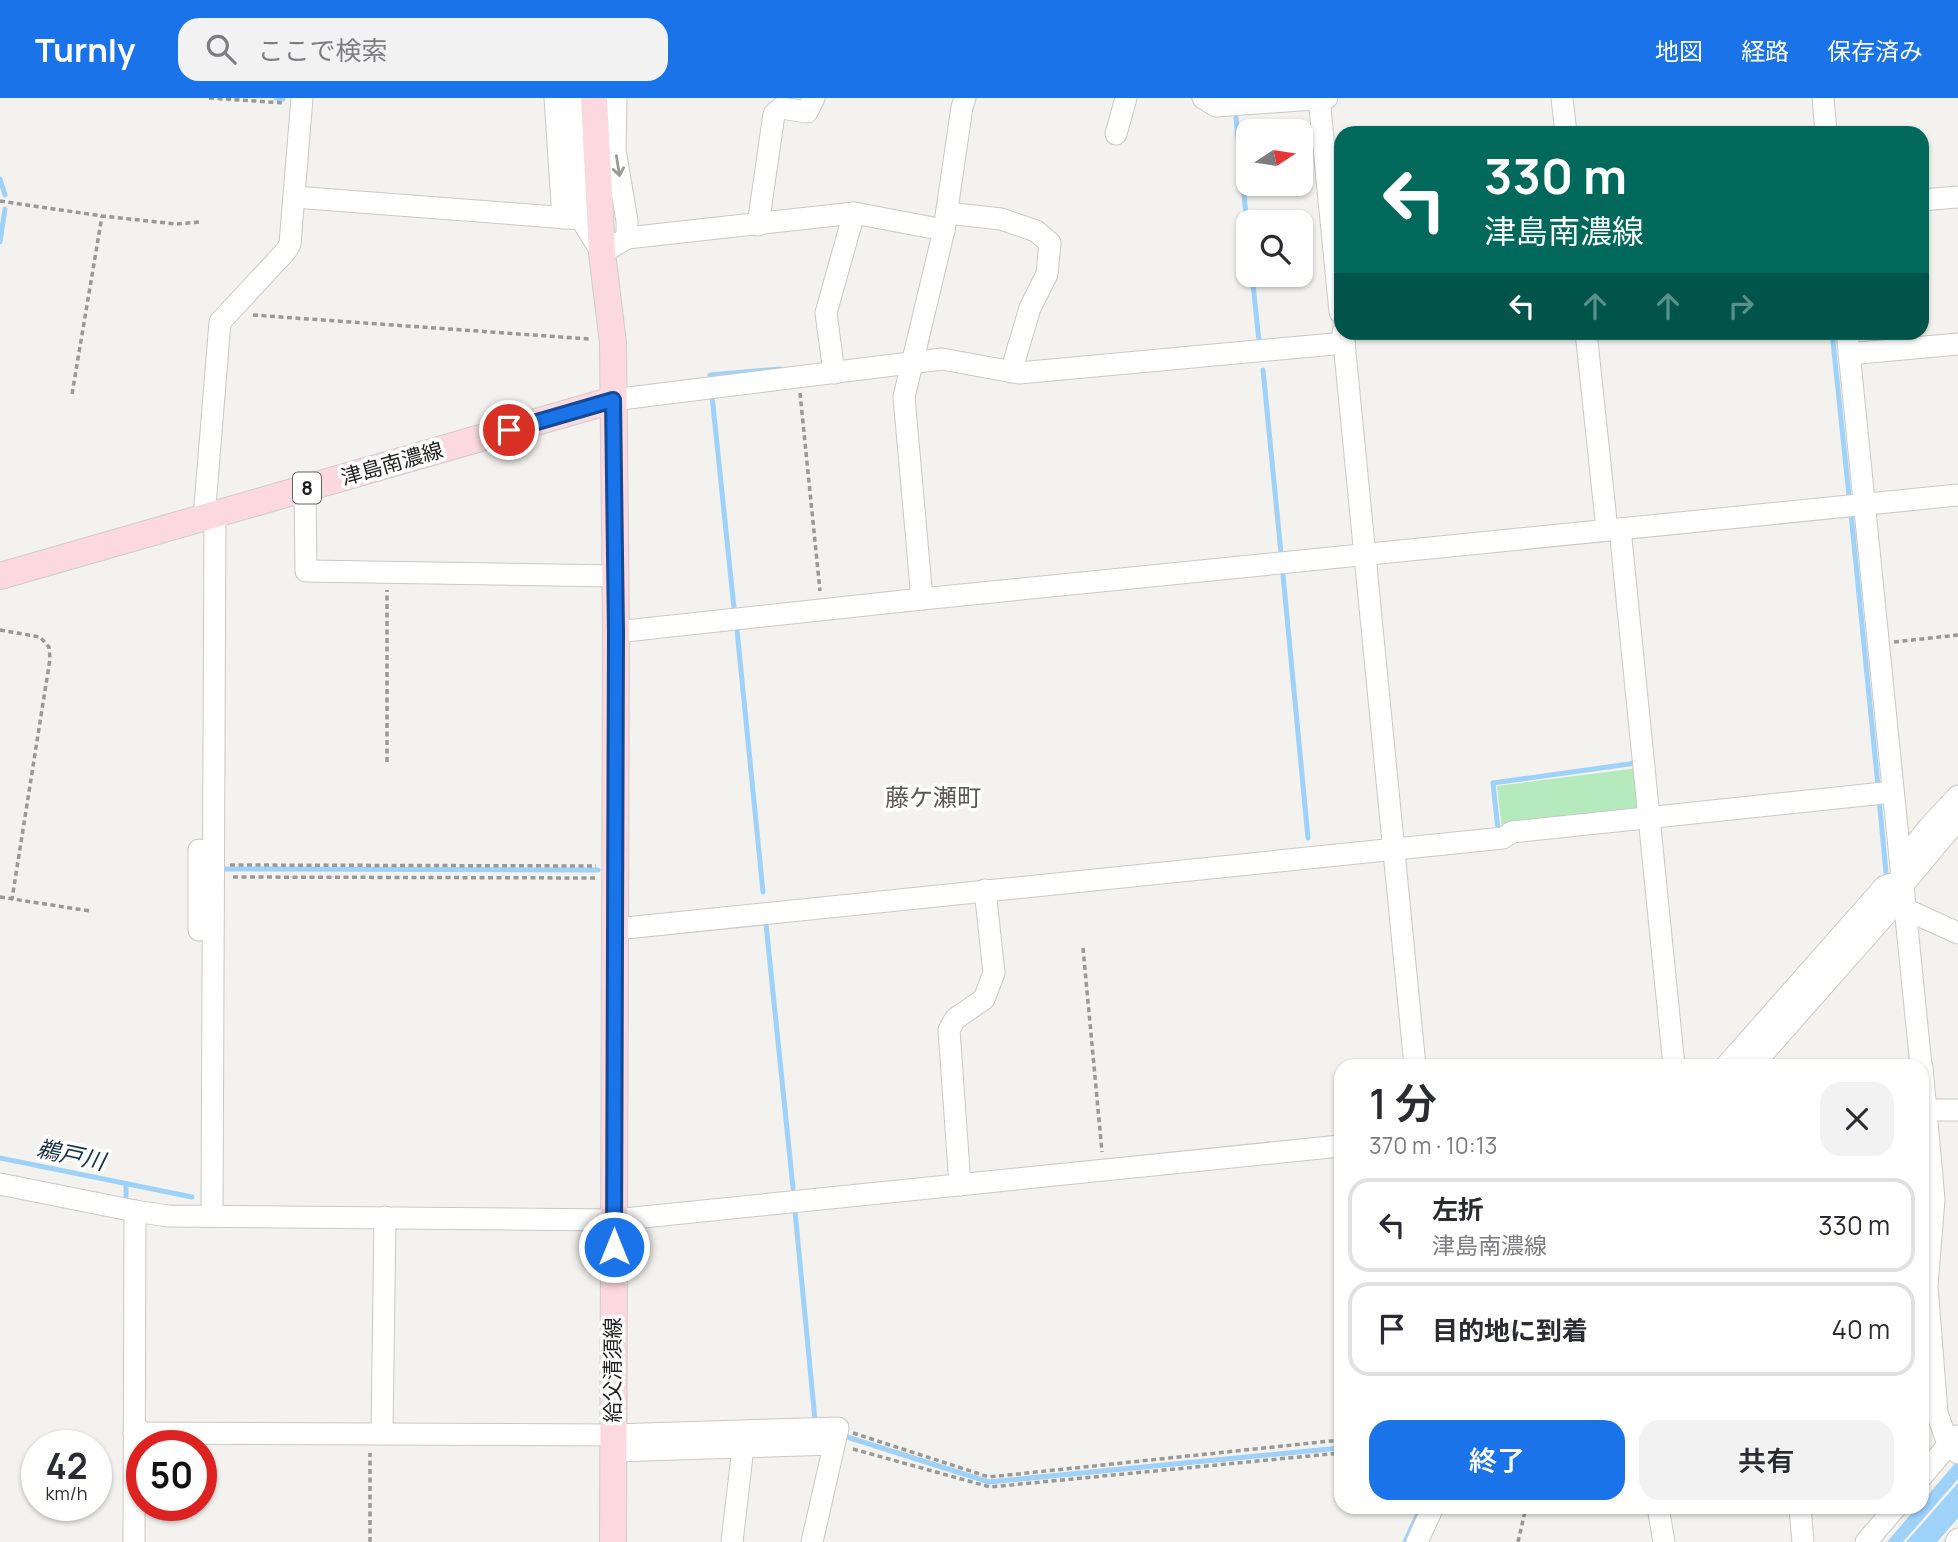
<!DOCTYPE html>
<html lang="ja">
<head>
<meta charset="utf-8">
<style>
	body { margin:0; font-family:Manrope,"Noto Sans JP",sans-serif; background:#f2f2f3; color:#2b2b33; height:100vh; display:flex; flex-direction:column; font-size:26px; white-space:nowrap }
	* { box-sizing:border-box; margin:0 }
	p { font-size:23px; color:#7c7c81 }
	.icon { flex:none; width:38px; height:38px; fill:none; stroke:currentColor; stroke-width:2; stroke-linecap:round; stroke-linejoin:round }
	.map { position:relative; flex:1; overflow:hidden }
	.sheet { position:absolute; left:1334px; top:961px; width:595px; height:455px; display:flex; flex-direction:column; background:#fff; border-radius:21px; box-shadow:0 2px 5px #0004 }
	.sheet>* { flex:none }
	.banner { position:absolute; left:1334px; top:28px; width:595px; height:214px; border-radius:21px; box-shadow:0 2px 5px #0004; background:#00695c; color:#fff; overflow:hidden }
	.needle { width:46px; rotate:78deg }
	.buttons { position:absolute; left:1236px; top:21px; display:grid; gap:14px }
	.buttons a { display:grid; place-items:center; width:77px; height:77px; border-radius:14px; background:#fff; box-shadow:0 2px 5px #0004; font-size:35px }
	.speed { position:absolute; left:21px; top:1332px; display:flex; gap:14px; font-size:35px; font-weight:700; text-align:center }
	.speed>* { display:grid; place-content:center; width:91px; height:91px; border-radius:50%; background:#fff; box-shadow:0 2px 5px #0004; line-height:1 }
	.speed small { font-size:18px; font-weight:400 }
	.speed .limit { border:10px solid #d22; background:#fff; color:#111 }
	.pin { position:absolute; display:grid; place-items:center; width:60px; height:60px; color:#fff; margin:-30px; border:4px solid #fff; border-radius:50%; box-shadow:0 2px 7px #0007 }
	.me { position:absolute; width:77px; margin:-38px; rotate:0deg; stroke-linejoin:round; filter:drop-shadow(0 0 5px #0008) }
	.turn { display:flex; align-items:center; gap:24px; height:147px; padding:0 35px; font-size:32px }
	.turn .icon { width:91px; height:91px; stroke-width:2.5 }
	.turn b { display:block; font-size:49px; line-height:60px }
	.lanes { display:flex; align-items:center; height:66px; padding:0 35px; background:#0003; justify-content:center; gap:35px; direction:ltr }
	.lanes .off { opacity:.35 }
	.round { display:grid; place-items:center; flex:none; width:74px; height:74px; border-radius:21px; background:#f2f2f3 }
	.head { display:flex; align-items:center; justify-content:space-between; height:119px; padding:0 35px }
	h1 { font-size:42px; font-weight:600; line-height:52px }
	.cta { display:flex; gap:14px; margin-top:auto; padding:14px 35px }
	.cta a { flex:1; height:80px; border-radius:21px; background:#1a73e8; color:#fff; font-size:28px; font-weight:600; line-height:80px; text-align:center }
	.cta a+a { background:#f2f2f3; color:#2b2b33 }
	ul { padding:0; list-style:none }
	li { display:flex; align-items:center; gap:21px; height:94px; margin:0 14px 10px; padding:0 21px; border:4px solid #e1e1e2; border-radius:21px }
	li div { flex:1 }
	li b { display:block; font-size:26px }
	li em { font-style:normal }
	header { display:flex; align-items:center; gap:42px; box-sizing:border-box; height:98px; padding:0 35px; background:#1a73e8; color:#fff }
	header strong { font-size:33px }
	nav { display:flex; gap:38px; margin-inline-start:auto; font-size:24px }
	.search { width:490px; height:63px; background:#f2f2f3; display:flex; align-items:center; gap:18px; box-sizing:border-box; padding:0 24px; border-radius:21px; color:#7c7c81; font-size:26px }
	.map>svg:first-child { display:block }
	.green { fill:#b5eabc }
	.water { fill:#9ed2f9 }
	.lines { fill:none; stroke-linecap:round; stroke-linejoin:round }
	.stream { stroke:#9ed2f9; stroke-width:5 }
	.minor-casing { stroke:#cac8c5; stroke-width:23 }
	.major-casing { stroke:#cececd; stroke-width:28 }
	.path { stroke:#9a9996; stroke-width:3.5; stroke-dasharray:5 3.5; stroke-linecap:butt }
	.minor { stroke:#fff; stroke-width:21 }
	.major { stroke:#fcd9de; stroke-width:26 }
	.oneway { stroke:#9a9a99 }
	.route-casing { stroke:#114b97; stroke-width:18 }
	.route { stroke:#1a73e8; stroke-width:12 }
	.labels { text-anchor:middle; stroke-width:7; stroke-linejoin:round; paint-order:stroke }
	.shield { fill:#fff; stroke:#626261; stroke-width:2 }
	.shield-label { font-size:19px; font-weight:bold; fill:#1f1e1d }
	.street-label { font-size:21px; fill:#1f1e1d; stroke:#fff }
	.water-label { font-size:23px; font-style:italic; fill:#143145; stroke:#fff }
	.quarter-label { font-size:24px; fill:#595755; stroke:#fff }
</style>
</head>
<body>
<header>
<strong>Turnly</strong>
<div class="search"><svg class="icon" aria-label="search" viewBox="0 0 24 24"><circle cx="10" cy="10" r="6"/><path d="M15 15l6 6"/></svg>ここで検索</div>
<nav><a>地図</a><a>経路</a><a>保存済み</a></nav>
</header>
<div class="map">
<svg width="1958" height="1444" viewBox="0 0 1958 1444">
	<rect width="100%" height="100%" fill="#f4f2ef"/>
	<polygon class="green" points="1638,670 1638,715 1502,731 1497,688"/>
	<g class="water">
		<polygon points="1958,1362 1958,1381 1903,1444 1887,1444 1917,1409 1922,1409 1922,1404"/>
		<polygon points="1958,1385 1958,1420 1937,1444 1906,1444"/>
	</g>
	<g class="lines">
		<g class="stream">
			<polyline points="276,0 283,1"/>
			<polyline points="1236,20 1248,136"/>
			<polyline points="0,81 5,97"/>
			<polyline points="0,144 5,111"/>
			<polyline points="1252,177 1259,243"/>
			<polyline points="1832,234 1849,398"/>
			<polyline points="1263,272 1281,455"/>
			<polyline points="710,277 780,271"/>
			<polyline points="712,298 734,510"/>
			<polyline points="1851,416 1878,688"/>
			<polyline points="1283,477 1308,740"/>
			<polyline points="737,532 763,794"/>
			<polyline points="1879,700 1886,775"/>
			<polyline points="1496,733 1498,732 1493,685 1636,665 1636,662"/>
			<polyline points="222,771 598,772"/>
			<polyline points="766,826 793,1090"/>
			<polyline points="0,1060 192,1099"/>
			<polyline points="126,1098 126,1086"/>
			<polyline points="795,1113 815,1322"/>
			<polyline points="847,1339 989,1384 1340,1350"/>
			<polyline points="1405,1444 1421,1409"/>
		</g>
		<defs>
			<g id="minor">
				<polyline points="555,0 563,120"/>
				<polyline points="574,0 581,121 602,155 627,140 627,123 615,52 616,0"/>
				<polyline points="1203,0 1216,8 1327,0"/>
				<polyline points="1319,0 1340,214"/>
				<polyline points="1562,0 1566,35"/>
				<polyline points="1823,0 1826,35"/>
				<polyline points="1116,36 1126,0"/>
				<polyline points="294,99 581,121"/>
				<polyline points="1922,102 1958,99"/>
				<polyline points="947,115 1001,121 1036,133 1050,145 1047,176 1030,210 1011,274"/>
				<polyline points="758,127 774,16 781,10 807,14 814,0"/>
				<polyline points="627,140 854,115 944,132"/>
				<polyline points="1343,234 1415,968"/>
				<polyline points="1586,234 1607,432"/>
				<polyline points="1847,234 1921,968"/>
				<polyline points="1849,256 1958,246"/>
				<polyline points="834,275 826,215 854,115"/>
				<polyline points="613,302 942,261 1019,275 1344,245"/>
				<polyline points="305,391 306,473 615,478"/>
				<polyline points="204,420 220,224 286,153 290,146 302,0"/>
				<polyline points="1620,431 1674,968"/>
				<polyline points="922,501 904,299 944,132 962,9 965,0"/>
				<polyline points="616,534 922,501 1958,397"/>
				<polyline points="1901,764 1929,729 1958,698"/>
				<polyline points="1903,787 1958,721"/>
				<polyline points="1905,811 1958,835"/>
				<polyline points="616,831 1503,740 1512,734 1893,694"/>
				<polyline points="199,832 199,752"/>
				<polyline points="1726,968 1885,788 1902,783"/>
				<polyline points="1752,968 1904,796"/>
				<polyline points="1922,969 1934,1101 1927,1188 1937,1315 1948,1346 1958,1355"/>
				<polyline points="1922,1012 1958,1012"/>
				<polyline points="0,1086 135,1113 168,1118 614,1122 1340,1048"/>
				<polyline points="960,1087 949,932 955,921 984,901 994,875 985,792"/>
				<polyline points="212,1117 215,417"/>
				<polyline points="134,1335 613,1337 838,1330 812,1444"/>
				<polyline points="382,1336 385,1119"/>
				<polyline points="613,1353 834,1346"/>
				<polyline points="1922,1378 1956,1338"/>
				<polyline points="1658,1409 1664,1444"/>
				<polyline points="1800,1409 1803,1444"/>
				<polyline points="134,1444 135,1113"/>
				<polyline points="732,1444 743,1349"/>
				<polyline points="1417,1444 1433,1409"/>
				<polyline points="1866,1444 1896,1409"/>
				<polyline points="1956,1444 1958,1441"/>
			</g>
			<g id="major">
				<polyline points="594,0 602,155 613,245 616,534 613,1444"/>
				<polyline points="0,478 613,302"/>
			</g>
		</defs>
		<use href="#minor" class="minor-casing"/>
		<use href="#major" class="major-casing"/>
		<g class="path">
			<polyline points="209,0 285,5"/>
			<polyline points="0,103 102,118 176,126 199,124"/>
			<polyline points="253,217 589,241"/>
			<polyline points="1361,239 1394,234"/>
			<polyline points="800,295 820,493"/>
			<polyline points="72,296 102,118"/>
			<polyline points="0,532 40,539 49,549 50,561 12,801"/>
			<polyline points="1894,544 1958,537"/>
			<polyline points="387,664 387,492"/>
			<polyline points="230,767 596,768"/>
			<polyline points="233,779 596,780"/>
			<polyline points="0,799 90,813"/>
			<polyline points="1083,850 1102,1054"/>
			<polyline points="853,1335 989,1379 1340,1342"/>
			<polyline points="853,1351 990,1389 1340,1355"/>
			<polyline points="370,1444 370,1355"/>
			<polyline points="1518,1444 1526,1409"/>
		</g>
		<use href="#minor" class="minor"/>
		<use href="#major" class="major"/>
	</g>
	<defs><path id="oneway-shaft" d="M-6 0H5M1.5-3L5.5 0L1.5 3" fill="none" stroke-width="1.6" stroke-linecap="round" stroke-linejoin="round" transform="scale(1.75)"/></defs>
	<use class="oneway" href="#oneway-shaft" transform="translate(618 68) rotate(81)"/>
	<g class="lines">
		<defs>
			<polyline id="route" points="509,332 613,302 616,534 614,1149"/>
		</defs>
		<use href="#route" class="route-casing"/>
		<use href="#route" class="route"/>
	</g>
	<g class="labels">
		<rect class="shield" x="293" y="374.5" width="28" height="31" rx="5"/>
		<g class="shield-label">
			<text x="307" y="397">8</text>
		</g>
		<g class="street-label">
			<text transform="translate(392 366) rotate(-16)" y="7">津島南濃線</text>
			<text transform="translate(613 1272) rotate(-90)" y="7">給父清須線</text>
		</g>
		<g class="water-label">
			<text transform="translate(71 1057) rotate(12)" y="8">鵜戸川</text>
		</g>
		<g class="quarter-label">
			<text x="933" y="708">藤ケ瀬町</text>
		</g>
	</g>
</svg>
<div class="buttons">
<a><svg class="needle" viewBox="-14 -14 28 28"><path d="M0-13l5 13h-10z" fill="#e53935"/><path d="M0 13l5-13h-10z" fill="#7c7c81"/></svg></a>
<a><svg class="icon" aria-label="search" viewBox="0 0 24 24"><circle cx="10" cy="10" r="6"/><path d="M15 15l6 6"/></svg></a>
</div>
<div class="speed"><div>42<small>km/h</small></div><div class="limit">50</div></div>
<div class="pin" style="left:509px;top:332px;background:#d93025"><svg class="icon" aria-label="arrive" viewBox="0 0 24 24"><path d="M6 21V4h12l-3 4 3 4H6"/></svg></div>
<svg class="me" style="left:614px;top:1149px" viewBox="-20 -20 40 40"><circle r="17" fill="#1a73e8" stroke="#fff" stroke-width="3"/><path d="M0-11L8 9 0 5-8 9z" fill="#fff"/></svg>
<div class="banner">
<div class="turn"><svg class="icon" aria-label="left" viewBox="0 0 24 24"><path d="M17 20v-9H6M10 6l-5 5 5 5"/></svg><div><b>330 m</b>津島南濃線</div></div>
<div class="lanes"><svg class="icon" aria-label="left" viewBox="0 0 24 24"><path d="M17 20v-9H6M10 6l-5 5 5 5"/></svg><svg class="icon off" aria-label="ahead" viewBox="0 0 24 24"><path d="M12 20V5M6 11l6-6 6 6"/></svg><svg class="icon off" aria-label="ahead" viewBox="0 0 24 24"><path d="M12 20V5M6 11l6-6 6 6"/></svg><svg class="icon off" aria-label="right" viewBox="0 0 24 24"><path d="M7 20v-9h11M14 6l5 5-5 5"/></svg></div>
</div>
<section class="sheet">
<div class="head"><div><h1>1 分</h1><p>370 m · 10:13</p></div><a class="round"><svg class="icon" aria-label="close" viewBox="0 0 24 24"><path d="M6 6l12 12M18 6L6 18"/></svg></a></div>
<ul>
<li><svg class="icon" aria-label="left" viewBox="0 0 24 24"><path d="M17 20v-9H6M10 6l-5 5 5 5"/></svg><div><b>左折</b><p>津島南濃線</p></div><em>330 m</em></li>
<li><svg class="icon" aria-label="arrive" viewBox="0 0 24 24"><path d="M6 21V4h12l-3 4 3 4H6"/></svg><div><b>目的地に到着</b></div><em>40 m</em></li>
</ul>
<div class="cta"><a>終了</a><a>共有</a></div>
</section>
</div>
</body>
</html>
